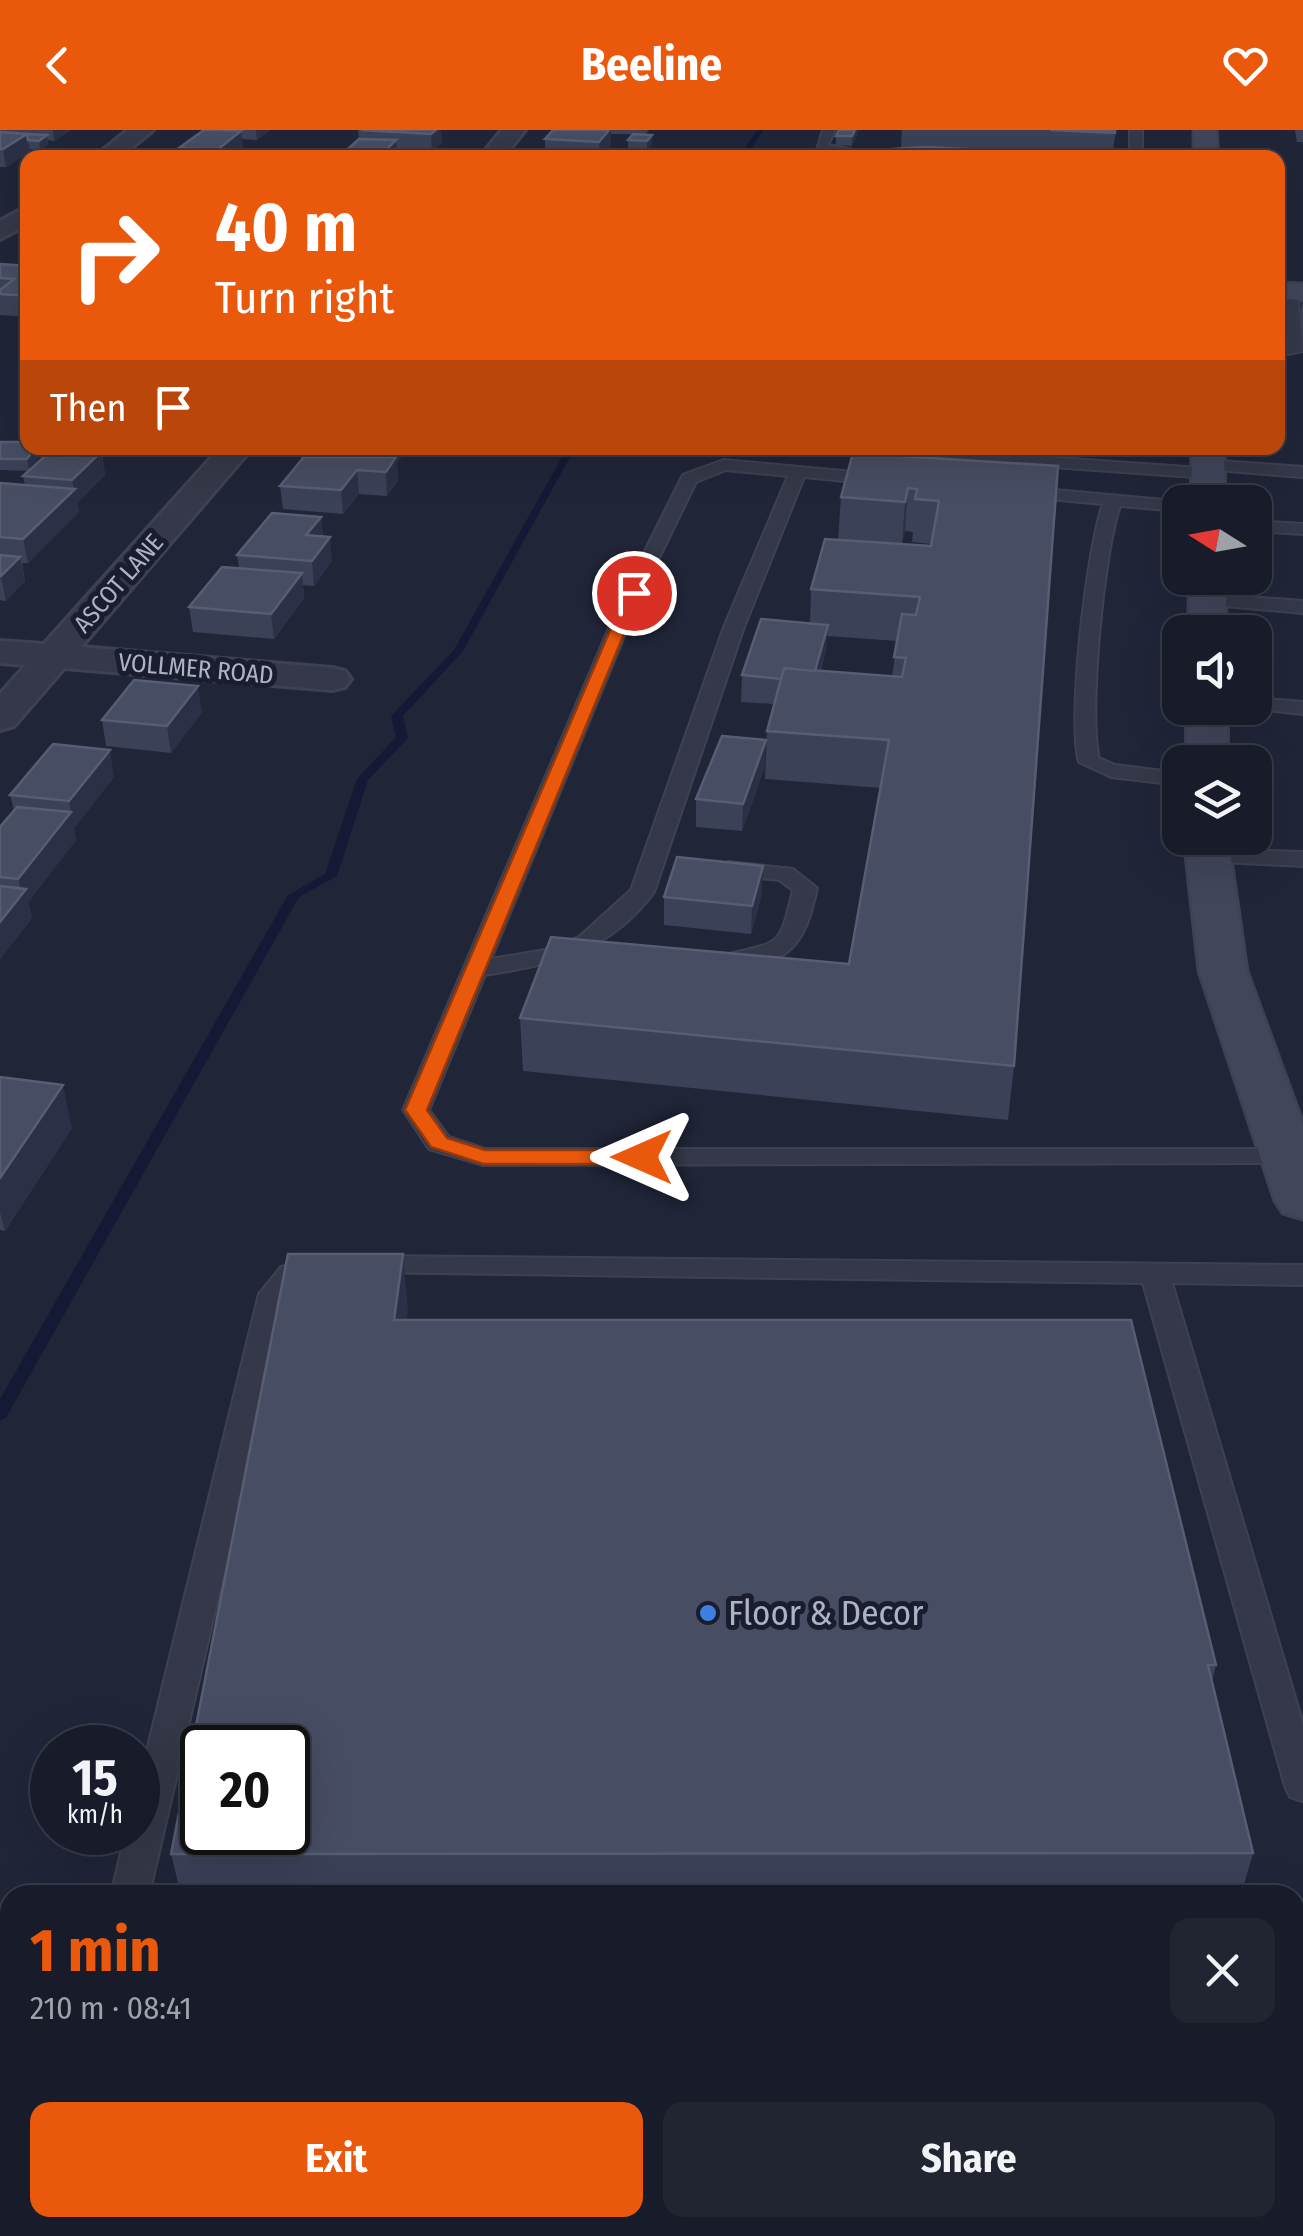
<!DOCTYPE html>
<html lang="en">
<head>
<meta charset="utf-8">
<style>
	body { margin:0; font-family:"Fira Sans Condensed",sans-serif; background:#212532; color:#f1f3f6; height:100vh; display:flex; flex-direction:column; font-size:38px; white-space:nowrap }
	* { box-sizing:border-box; margin:0 }
	p { font-size:32px; color:#9fa1a8 }
	.icon { flex:none; width:55px; height:55px; fill:none; stroke:currentColor; stroke-width:2; stroke-linecap:round; stroke-linejoin:round }
	.map { position:relative; flex:1; overflow:hidden }
	.details { position:absolute; left:0px; top:1755px; width:1305px; height:352px; display:flex; flex-direction:column; background:#181c2a; border-radius:30px 30px 0 0; box-shadow:0 10px 40px #0002,0 0 0 2px #363a47 }
	.details>* { flex:none }
	.guide { position:absolute; left:20px; top:20px; width:1265px; height:305px; border-radius:20px; box-shadow:0 10px 40px #0002,0 0 0 2px #363a47; background:#ea580c; color:#fff; overflow:hidden }
	.needle { width:65px; rotate:281deg }
	.buttons { position:absolute; left:1162px; top:355px; display:grid; gap:20px }
	.buttons a { display:grid; place-items:center; width:110px; height:110px; border-radius:20px; background:#181c2a; box-shadow:0 10px 40px #0002,0 0 0 2px #363a47; font-size:50px }
	.speed { position:absolute; left:30px; top:1595px; display:flex; gap:20px; font-size:50px; font-weight:700; text-align:center }
	.speed>* { display:grid; place-content:center; width:130px; height:130px; border-radius:50%; background:#181c2a; box-shadow:0 10px 40px #0002,0 0 0 2px #363a47; line-height:1 }
	.speed small { font-size:25px; font-weight:400 }
	.speed .limit { border:5px solid #111; border-radius:15px; background:#fff; color:#111 }
	.pin { position:absolute; display:grid; place-items:center; width:85px; height:85px; color:#fff; margin:-42px; border:5px solid #fff; border-radius:50%; box-shadow:0 2px 10px #0007 }
	.me { position:absolute; width:110px; margin:-55px; rotate:270deg; stroke-linejoin:round; filter:drop-shadow(0 0 8px #0008) }
	.turn { display:flex; align-items:center; gap:35px; height:210px; padding:0 30px; font-size:45px }
	.turn .icon { width:130px; height:130px; stroke-width:2.5 }
	.turn b { display:block; font-size:70px; line-height:85px }
	.then { display:flex; align-items:center; height:95px; padding:0 30px; background:#0003; gap:20px; font-size:38px }
	.round { display:grid; place-items:center; flex:none; width:105px; height:105px; border-radius:20px; background:#212532 }
	.overview { display:flex; align-items:center; justify-content:space-between; height:170px; padding:0 30px }
	h1 { font-size:60px; font-weight:700; line-height:75px; color:#ea580c }
	.action { display:flex; gap:20px; margin-top:auto; padding:20px 30px }
	.action a { flex:1; height:115px; border-radius:20px; background:#ea580c; color:#fff; font-size:40px; font-weight:700; line-height:115px; text-align:center }
	.action a+a { background:#212532; color:#f1f3f6 }
	header { display:flex; justify-content:space-between; align-items:center; height:130px; padding:0 30px; background:#ea580c; color:#fff; font-size:45px; font-weight:700 }
	.map>svg:first-child { display:block }
	.lines { fill:none; stroke-linecap:round; stroke-linejoin:round }
	.stream { fill:#141a35; fill-rule:evenodd }
	.lane-casing { stroke:#3d4152; stroke-width:4 }
	.street-casing { stroke:#3d4152; stroke-width:6 }
	.secondary-casing { stroke:#3d4152; stroke-width:5 }
	.lane { fill:#343848; fill-rule:evenodd }
	.street { fill:#343848; fill-rule:evenodd }
	.secondary { fill:#42465b; fill-rule:evenodd }
	.wall { fill:#3b4157; fill-rule:evenodd }
	.shaded-wall { fill:#2b3046 }
	.building { fill:#474d63; stroke:#575d72; stroke-width:2.5; fill-rule:evenodd }
	.route { fill:#ea580c; stroke:#983908; stroke-width:2.5 }
	.shop-dot { fill:#3f7fe0; stroke:#191d2d; stroke-width:4 }
	.labels { text-anchor:middle; stroke-width:10; stroke-linejoin:round; paint-order:stroke }
	.far-street-label { font-size:25px; fill:#aeb2c5; stroke:#191d2d }
	.near-poi-label { font-size:35px; fill:#aeb2c5; stroke:#191d2d; text-anchor:start }
</style>
</head>
<body>
<header><svg class="icon" aria-label="back" viewBox="0 0 24 24"><path d="M15 5l-7 7 7 7"/></svg>Beeline<svg class="icon" aria-label="heart" viewBox="0 0 24 24"><path d="M12 20l-8-8c-3-5 5-10 8-4 3-6 11-1 8 4z"/></svg></header>
<div class="map">
<svg width="1303" height="2106" viewBox="0 0 1303 2106">
	<rect width="100%" height="100%" fill="#202538"/>
	<g class="lines">
		<g class="stream">
			<polygon points="757,0 763,0 746,28 739,28"/>
			<polygon points="567,318 575,318 463,521 403,586 408,608 368,650 337,746 299,767 8,1284 6,1288 0,1290 0,1269 288,765 325,744 357,649 396,607 391,586 454,520"/>
		</g>
		<defs>
			<g id="lane">
				<polygon points="823,0 835,0 828,15 895,28 817,20"/>
				<rect x="1130" y="0" width="12" height="28"/>
				<polygon points="1290,157 1297,161 1303,221 1278,226 1278,218 1288,216 1283,161"/>
				<polygon points="844,318 915,318 1201,338 1202,331 1208,330 1303,337 1303,347 1215,340 1214,347 1208,348 852,323"/>
				<path d="M 724,330 L 885,345 L 893,350 L 885,355 L 804,347 L 744,497 L 654,762 C 610,822 554,834 485,845 L 429,980 L 449,1007 L 485,1019 L 1288,1019 L 1298,1021 L 1302,1027 L 1298,1033 L 483,1035 L 429,1019 L 403,980 L 624,463 L 683,345 ZM 726,340 L 788,346 L 724,497 L 631,760 L 579,807 L 545,820 L 491,829 L 642,463 L 696,352 Z"/>
				<path d="M 1022,357 L 1186,372 L 1180,372 L 1180,381 L 1120,376 C 1104,420 1088,585 1099,628 L 1115,635 L 1180,643 L 1180,655 L 1111,647 L 1079,632 C 1067,590 1087,418 1103,374 L 1016,366 L 1016,358 Z"/>
				<polygon points="1255,391 1303,394 1303,404 1255,401"/>
				<polygon points="1208,464 1303,471 1303,483 1201,474 1201,466"/>
				<polygon points="1255,568 1303,572 1303,584 1248,578 1255,578"/>
				<polygon points="1206,719 1303,722 1303,736 1198,731 1198,721"/>
				<path d="M 728,732 L 793,739 L 817,758 C 808,799 798,830 751,836 C 739,838 730,839 722,830 L 725,825 C 780,811 779,820 793,760 L 779,750 L 720,744 L 717,739 Z"/>
				<polygon points="370,1126 1303,1135 1303,1155 1172,1153 1303,1594 1303,1671 1290,1667 1285,1656 1143,1153 360,1142 356,1135 360,1128"/>
				<polygon points="312,1129 326,1138 322,1145 301,1151 288,1166 149,1765 111,1765 126,1702 138,1702 138,1657 259,1164 281,1137"/>
				<polygon points="1295,1860 1303,1861 1303,1897 1295,1896"/>
				<polygon points="41,2098 84,2098 85,2106 41,2106"/>
				<polygon points="756,2098 799,2098 801,2106 757,2106"/>
			</g>
			<g id="street">
				<polygon points="128,0 153,0 119,28 93,28"/>
				<polygon points="502,0 525,0 503,28 479,28"/>
				<polygon points="28,76 28,94 0,109 0,91"/>
				<polygon points="220,318 252,318 81,517 332,538 345,541 351,549 345,557 332,560 64,538 14,596 0,600 0,564 26,535 0,533 0,511 44,514"/>
			</g>
			<g id="secondary">
				<polygon points="1194,0 1216,0 1218,28 1194,28"/>
				<polygon points="1278,153 1303,154 1303,170 1278,169"/>
				<polygon points="1192,318 1224,318 1225,372 1191,372"/>
				<polygon points="1190,448 1226,448 1226,502 1188,502"/>
				<polygon points="1187,578 1227,578 1228,632 1186,632"/>
				<polygon points="1184,708 1228,708 1247,841 1303,994 1303,1089 1283,1083 1275,1071 1199,841"/>
			</g>
		</defs>
		<use href="#lane" class="lane-casing"/>
		<use href="#street" class="street-casing"/>
		<use href="#secondary" class="secondary-casing"/>
		<use href="#lane" class="lane"/>
		<use href="#street" class="street"/>
		<use href="#secondary" class="secondary"/>
	</g>
	<g class="wall">
		<polygon points="0,0 71,0 54,11 48,10 48,15 40,20 30,19 30,22 6,37 0,37"/>
		<polygon points="204,0 270,0 257,10 242,9 243,19 232,28 181,28 179,18"/>
		<polygon points="358,0 441,0 442,13 432,22 396,20 403,28 340,28 359,9"/>
		<polygon points="553,0 649,0 646,4 652,14 647,20 628,19 628,10 632,4 611,4 611,15 602,28 535,28 545,24 545,9"/>
		<polygon points="839,0 859,0 852,16 836,15 836,6"/>
		<polygon points="902,0 1116,0 1112,26 901,18"/>
		<polygon points="1295,0 1303,0 1303,12 1297,12"/>
		<polygon points="0,134 28,136 28,187 0,185"/>
		<polygon points="1303,168 1303,216 1300,185"/>
		<polygon points="0,312 41,324 29,341 82,320 81,318 133,318 125,326 102,324 105,345 77,373 79,382 28,433 22,433 25,451 6,471 0,470 0,353 25,355 23,346 29,341 0,340"/>
		<polygon points="300,318 408,318 397,333 398,351 387,366 359,364 343,384 283,379 280,356 301,330"/>
		<polygon points="945,318 1067,318 1066,325"/>
		<path d="M 1058,336 L 1014,936 L 1008,990 L 523,941 L 520,888 L 849,834 L 881,658 L 765,649 L 767,601 L 774,574 L 741,572 L 742,545 L 810,493 L 811,459 L 838,410 L 841,367 ZM 905,401 L 913,402 L 912,412 L 931,414 L 931,416 L 902,414 ZM 827,506 L 897,511 L 892,547 L 821,541 L 826,520 Z"/>
		<polygon points="321,387 323,407 332,431 314,456 303,455 304,468 274,509 193,502 189,477 239,438 237,425"/>
		<polygon points="202,582 171,623 106,616 102,590"/>
		<polygon points="765,637 742,701 696,697 696,669"/>
		<polygon points="114,647 74,698 76,710 28,772 32,788 0,829 0,697 14,680 10,665"/>
		<polygon points="762,764 751,804 664,795 664,767"/>
		<polygon points="0,947 72,998 5,1101 0,1100"/>
		<polygon points="408,1180 406,1190 1216,1535 1212,1551 1253,1723 1241,1765 181,1765 171,1724"/>
	</g>
	<g class="shaded-wall">
		<polygon points="53,0 71,0 54,11"/>
		<polygon points="256,0 270,0 257,10"/>
		<polygon points="436,0 441,0 442,13 432,22 431,4"/>
		<polygon points="609,0 611,0 611,15 602,28 600,28 599,12"/>
		<polygon points="855,0 859,0 852,16 852,6"/>
		<polygon points="241,1 243,19 232,28 217,28 217,20"/>
		<polygon points="27,4 30,22 6,37 3,19"/>
		<polygon points="47,5 48,15 40,20 39,11"/>
		<polygon points="652,5 652,14 647,20 647,11"/>
		<polygon points="396,10 397,27 403,22 403,28 385,28 385,21"/>
		<polygon points="35,318 40,318 41,324 29,341 27,329"/>
		<polygon points="124,318 133,318 125,326"/>
		<polygon points="342,318 348,318 349,334 343,342"/>
		<polygon points="392,318 408,318 397,333 398,351 387,366 386,342 393,332"/>
		<polygon points="101,322 105,345 77,373 79,382 28,433 23,409 74,359 72,350"/>
		<polygon points="357,340 359,364 343,384 341,360"/>
		<polygon points="908,358 905,401 902,415 905,372"/>
		<polygon points="321,387 323,411 306,405"/>
		<polygon points="330,407 332,431 314,456 312,431"/>
		<polygon points="20,427 25,451 6,471 1,446"/>
		<polygon points="302,443 304,468 274,509 271,484"/>
		<polygon points="828,495 826,520 811,577 812,551"/>
		<polygon points="198,556 202,582 171,623 167,596"/>
		<polygon points="766,610 765,637 742,701 743,674"/>
		<polygon points="110,620 114,647 74,698 76,710 28,772 32,788 0,829 0,792 22,764 18,749 71,682 69,671"/>
		<polygon points="763,736 762,764 751,804 752,776"/>
		<polygon points="63,955 72,998 5,1101 0,1082 0,1048"/>
		<polygon points="403,1124 408,1180 399,1246 394,1190"/>
	</g>
	<g class="building">
		<polygon points="204,0 220,0 241,1 217,20 179,18"/>
		<polygon points="361,0 436,0 431,4"/>
		<polygon points="553,0 609,0 599,12 545,9"/>
		<polygon points="839,0 855,0 852,6 836,6"/>
		<polygon points="1050,0 1115,0 1115,3"/>
		<polygon points="0,2 27,4 3,19 0,19"/>
		<polygon points="27,4 47,5 39,11 28,10"/>
		<polygon points="633,4 652,5 647,11 628,10"/>
		<polygon points="359,9 396,10 385,21 403,22 397,28 340,26"/>
		<polygon points="925,17 1115,26 889,28 893,19"/>
		<polygon points="539,23 568,28 535,28"/>
		<polygon points="0,134 28,136 28,166 0,164 0,160 14,149 0,148"/>
		<polygon points="0,312 28,312 28,318 35,318 27,329 0,329"/>
		<polygon points="54,318 101,322 72,350 23,346"/>
		<polygon points="853,323 1058,336 1014,936 520,888 551,807 849,834 889,610 767,601 784,538 902,547 906,528 894,527 902,484 916,485 920,467 811,459 825,409 931,416 939,371 915,369 917,359 908,358 905,372 841,367"/>
		<polygon points="304,327 396,327 386,342 357,340 341,360 280,356"/>
		<polygon points="0,353 75,359 23,409 0,407"/>
		<polygon points="272,383 321,387 306,405 330,407 312,431 237,425"/>
		<polygon points="0,425 20,427 1,446 0,446"/>
		<polygon points="222,437 302,443 271,484 189,477"/>
		<polygon points="761,489 828,495 815,541 784,538 781,549 742,545"/>
		<polygon points="134,550 198,556 167,596 102,590"/>
		<polygon points="722,606 766,610 743,674 696,669"/>
		<polygon points="53,614 110,620 69,671 10,665"/>
		<polygon points="17,677 71,682 18,749 0,747 0,697"/>
		<polygon points="677,727 763,736 752,776 664,767"/>
		<polygon points="0,756 26,759 0,792"/>
		<polygon points="0,947 63,955 0,1048"/>
		<path d="M 288,1124 L 403,1124 L 394,1190 L 1131,1190 L 1216,1535 L 1208,1535 L 1253,1723 L 171,1724 ZM 202,1618 L 288,1618 L 288,1702 L 202,1702 Z"/>
	</g>
	<polygon class="route" points="634,458 641,463 427,980 447,1008 485,1020 642,1020 653,1027 642,1034 483,1034 431,1017 405,980 626,463"/>
	<circle class="shop-dot" cx="708" cy="1483" r="10"/>
	<g class="labels">
		<g class="far-street-label">
			<text transform="translate(118 453) rotate(-49)" y="9">ASCOT LANE</text>
			<text transform="translate(196 538) rotate(5)" y="9">VOLLMER ROAD</text>
		</g>
		<g class="near-poi-label">
			<text x="728" y="1495">Floor &amp; Decor</text>
		</g>
	</g>
</svg>
<div class="buttons">
<a><svg class="needle" viewBox="-14 -14 28 28"><path d="M0-13l5 13h-10z" fill="#e53935"/><path d="M0 13l5-13h-10z" fill="#9fa1a8"/></svg></a>
<a><svg class="icon" aria-label="sound" viewBox="0 0 24 24"><path d="M4 9h4l5-4v14l-5-4H4zM17 9q2 3 0 6"/></svg></a>
<a><svg class="icon" aria-label="layers" viewBox="0 0 24 24"><path d="M12 4l9 5-9 5-9-5zM3 14l9 5 9-5"/></svg></a>
</div>
<div class="speed"><div>15<small>km/h</small></div><div class="limit">20</div></div>
<div class="pin" style="left:634px;top:463px;background:#d93025"><svg class="icon" aria-label="arrive" viewBox="0 0 24 24"><path d="M6 21V4h12l-3 4 3 4H6"/></svg></div>
<svg class="me" style="left:642px;top:1027px" viewBox="-20 -20 40 40"><path d="M0-17L14 15 0 8-14 15z" fill="#ea580c" stroke="#fff" stroke-width="4"/></svg>
<div class="guide">
<div class="turn"><svg class="icon" aria-label="right" viewBox="0 0 24 24"><path d="M7 20v-9h11M14 6l5 5-5 5"/></svg><div><b>40 m</b>Turn right</div></div>
<div class="then">Then<svg class="icon" aria-label="arrive" viewBox="0 0 24 24"><path d="M6 21V4h12l-3 4 3 4H6"/></svg></div>
</div>
<section class="details">
<div class="overview"><div><h1>1 min</h1><p>210 m · 08:41</p></div><a class="round"><svg class="icon" aria-label="close" viewBox="0 0 24 24"><path d="M6 6l12 12M18 6L6 18"/></svg></a></div>
<div class="action"><a>Exit</a><a>Share</a></div>
</section>
</div>
</body>
</html>
